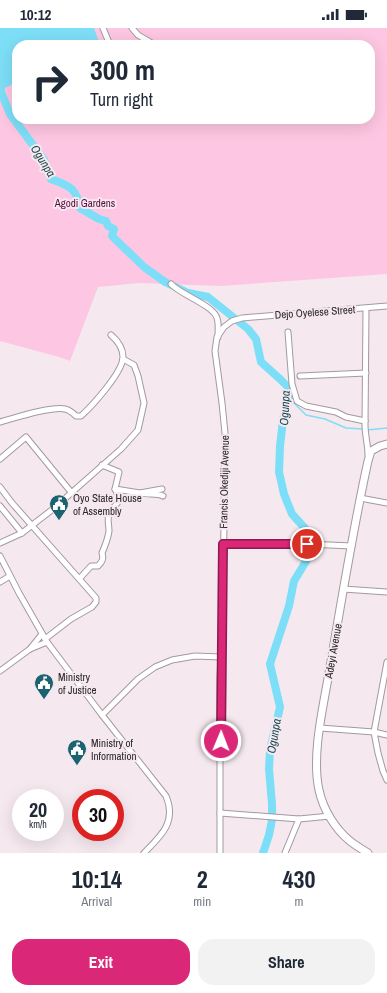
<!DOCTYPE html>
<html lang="en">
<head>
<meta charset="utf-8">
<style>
	body { margin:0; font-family:"Archivo Narrow",sans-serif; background:#f2f2f3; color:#1f2937; height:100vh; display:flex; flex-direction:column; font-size:15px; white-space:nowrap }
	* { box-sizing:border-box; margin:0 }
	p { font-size:13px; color:#747a83 }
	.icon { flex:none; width:22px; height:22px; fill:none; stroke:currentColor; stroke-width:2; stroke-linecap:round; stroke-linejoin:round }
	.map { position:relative; height:825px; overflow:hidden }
	.side { display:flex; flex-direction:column; background:#fff; flex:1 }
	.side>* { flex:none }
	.guide { position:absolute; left:12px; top:12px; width:363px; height:84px; border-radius:16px; box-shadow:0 4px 16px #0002; background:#fff; color:#1f2937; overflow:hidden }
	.speed { position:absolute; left:12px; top:761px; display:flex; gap:8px; font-size:20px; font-weight:700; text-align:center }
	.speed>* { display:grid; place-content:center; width:52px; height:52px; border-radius:50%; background:#fff; box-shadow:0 4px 16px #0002; line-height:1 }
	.speed small { font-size:10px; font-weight:400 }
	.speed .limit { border:6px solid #d22; background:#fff; color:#111 }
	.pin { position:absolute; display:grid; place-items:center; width:34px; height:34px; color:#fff; margin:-17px; border:2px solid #fff; border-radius:50%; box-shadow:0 1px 4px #0007 }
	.me { position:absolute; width:44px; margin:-22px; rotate:1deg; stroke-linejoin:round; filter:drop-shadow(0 0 3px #0008) }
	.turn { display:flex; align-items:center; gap:14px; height:84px; padding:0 12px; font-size:18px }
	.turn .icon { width:52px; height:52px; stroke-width:2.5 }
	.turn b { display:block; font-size:28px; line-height:34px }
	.eta { display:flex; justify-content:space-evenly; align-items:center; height:68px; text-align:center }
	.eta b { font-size:24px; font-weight:700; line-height:28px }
	.action { display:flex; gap:8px; margin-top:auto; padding:8px 12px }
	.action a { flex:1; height:46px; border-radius:16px; background:#db2777; color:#fff; font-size:16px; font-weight:700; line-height:46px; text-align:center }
	.action a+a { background:#f2f2f3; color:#1f2937 }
	.status { display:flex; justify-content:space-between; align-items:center; height:28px; padding:0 20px; background:#fff; direction:ltr }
	.status svg { height:11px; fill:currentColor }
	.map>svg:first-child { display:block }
	.green { fill:#fdc6e2; fill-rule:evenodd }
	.water { fill:#7ddff7 }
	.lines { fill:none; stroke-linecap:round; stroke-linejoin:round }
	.stream { stroke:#7ddff7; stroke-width:1.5 }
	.river { stroke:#7ddff7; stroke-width:8 }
	.street-casing { stroke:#a3999e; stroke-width:7 }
	.secondary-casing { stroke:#a3999e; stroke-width:9 }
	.street { stroke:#fff; stroke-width:5 }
	.secondary { stroke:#fff; stroke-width:7 }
	.route-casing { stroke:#8e194d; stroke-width:10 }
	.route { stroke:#db2777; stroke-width:7 }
	.labels { text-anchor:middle; stroke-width:4; stroke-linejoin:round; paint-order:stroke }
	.park-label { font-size:11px; fill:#5e0941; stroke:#f5e9ef }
	.street-label { font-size:11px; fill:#2b2729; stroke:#f5e9ef }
	.poi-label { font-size:11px; fill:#2b2729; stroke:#f5e9ef; text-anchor:start }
	.water-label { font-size:12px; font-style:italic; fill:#1b4752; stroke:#f5e9ef }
</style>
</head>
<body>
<div class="status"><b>10:12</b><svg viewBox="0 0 49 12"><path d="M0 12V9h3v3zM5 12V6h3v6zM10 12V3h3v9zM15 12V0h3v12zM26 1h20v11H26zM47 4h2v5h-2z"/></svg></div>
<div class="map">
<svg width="387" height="825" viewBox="0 0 387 825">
	<rect width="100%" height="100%" fill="#f5e9ef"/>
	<path class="green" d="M 0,0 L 387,0 L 387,246 L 221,258 L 139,255 L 98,259 L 70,333 L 59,329 L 0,313 ZM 17,17 L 370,17 L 370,91 L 17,91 Z"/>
	<polygon class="water" points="0,0 94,0 100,17 17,17 17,54 7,59 0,61"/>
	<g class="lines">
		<g class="stream">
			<polyline points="289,370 306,387 325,391 346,400 363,401"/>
			<polyline points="367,402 387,400"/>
		</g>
		<path class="river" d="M 1,51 L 1,64 L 10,86 L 44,132 L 51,151 C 69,158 76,159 80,180 L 99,191 L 106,193 L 108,198 L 114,201 L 112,208 L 144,239 L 165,254 L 188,265 L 208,269 L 248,301 L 256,311 L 261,334 L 280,351 L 288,359 L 289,370 L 283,392 L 280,418 L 279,444 L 284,466 L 292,486 L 311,507 L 311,525 L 294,553 L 289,578 L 270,636 L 280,679 L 270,722 L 269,741 L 272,776 L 272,792 L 269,807 L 263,825"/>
		<defs>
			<g id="street">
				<polyline points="103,0 110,17"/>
				<polyline points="132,0 138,7 155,17"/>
				<path d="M 171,256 C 181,267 213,277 217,290 C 219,296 218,302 218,309"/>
				<path d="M 366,281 L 365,397 C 365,407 368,417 368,427"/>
				<polyline points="288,304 292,356 297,373 306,378 336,384 346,389 365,393"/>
				<polyline points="300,348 366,345"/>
				<path d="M 0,394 C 15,390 51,378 65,381 C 69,382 73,385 76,388 L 81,388 C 92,378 123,344 123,329 C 123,320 118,313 111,307"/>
				<polyline points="0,431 26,409 71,464"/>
				<polyline points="0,459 12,475 96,570 96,574 92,579 71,591 45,611"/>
				<polyline points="115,461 140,465 162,461"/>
				<path d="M 141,465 C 148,467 157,465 163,468"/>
				<polyline points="360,470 387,475"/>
				<polyline points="0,478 22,505"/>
				<polyline points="0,515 22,505 53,481 121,421 138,402 144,375 138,348 134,337 123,331"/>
				<polyline points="223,516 307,516 352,518"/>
				<path d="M 0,528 L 19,565 L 47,614 L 102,687 L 166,768 C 177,794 161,808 144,825"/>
				<path d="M 80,550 L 91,538 L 98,538 C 102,534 104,531 102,525 C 105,518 108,511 109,503 C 109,497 107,492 109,486 C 110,482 117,477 120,471 L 115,461 L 119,444 L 102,437"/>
				<polyline points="0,554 10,548"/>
				<polyline points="343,561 387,564"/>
				<polyline points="30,621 42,606"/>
				<polyline points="387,634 374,704 378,725 383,743 387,752"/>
				<polyline points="0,643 30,621 47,614"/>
				<polyline points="102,687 138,651 155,639 172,632 195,628 221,629"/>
				<polyline points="320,700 374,704 387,707"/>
				<polyline points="220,785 299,791 330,788"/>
				<polyline points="220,825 220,651 223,579 225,405 222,375 215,323 217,309 224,299 232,293 242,290 387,278"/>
				<polyline points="285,825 299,791"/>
			</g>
			<path id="secondary" d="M 368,825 C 362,821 356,818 350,813 C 335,801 323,781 319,762 C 311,726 324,676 330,639 C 342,570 353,501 368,433 L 371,423 L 380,418 L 387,416"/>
		</defs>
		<use href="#street" class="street-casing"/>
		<use href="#secondary" class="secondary-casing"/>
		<use href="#street" class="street"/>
		<use href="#secondary" class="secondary"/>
	</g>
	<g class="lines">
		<defs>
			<polyline id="route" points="221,713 223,516 307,516"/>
		</defs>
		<use href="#route" class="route-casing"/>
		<use href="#route" class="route"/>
	</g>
	<defs>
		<symbol id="civic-pin" viewBox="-11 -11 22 30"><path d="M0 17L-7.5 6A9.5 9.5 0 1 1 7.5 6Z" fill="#1c6372" stroke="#f5e9ef"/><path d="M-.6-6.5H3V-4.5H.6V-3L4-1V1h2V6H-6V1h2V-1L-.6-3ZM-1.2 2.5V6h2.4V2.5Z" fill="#fff"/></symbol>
	</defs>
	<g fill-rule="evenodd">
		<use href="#civic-pin" x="48" y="465" width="22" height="30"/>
		<use href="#civic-pin" x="33" y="644" width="22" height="30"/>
		<use href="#civic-pin" x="66" y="710" width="22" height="30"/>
	</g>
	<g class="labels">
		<g class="park-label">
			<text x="85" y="179">Agodi Gardens</text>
		</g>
		<g class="street-label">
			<text transform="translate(315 284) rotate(-4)" y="4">Dejo Oyelese Street</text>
			<text transform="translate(224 454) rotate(-89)" y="4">Francis Okediji Avenue</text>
			<text transform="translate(333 623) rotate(-80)" y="4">Adeyi Avenue</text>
		</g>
		<g class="poi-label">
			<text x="73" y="474">Oyo State House<tspan x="73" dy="13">of Assembly</tspan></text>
			<text x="58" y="653">Ministry<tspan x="58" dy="13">of Justice</tspan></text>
			<text x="91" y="719">Ministry of<tspan x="91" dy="13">Information</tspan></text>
		</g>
		<g class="water-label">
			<text transform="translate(43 133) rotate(58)" y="4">Ogunpa</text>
			<text transform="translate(285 380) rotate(-87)" y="4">Ogunpa</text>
			<text transform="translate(274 708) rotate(-80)" y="4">Ogunpa</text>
		</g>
	</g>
</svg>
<div class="speed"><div>20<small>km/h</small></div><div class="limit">30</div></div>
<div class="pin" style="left:307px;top:516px;background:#d93025"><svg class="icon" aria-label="arrive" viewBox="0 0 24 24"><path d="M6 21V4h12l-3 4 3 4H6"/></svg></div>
<svg class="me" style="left:221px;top:713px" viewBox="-20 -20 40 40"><circle r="17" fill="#db2777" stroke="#fff" stroke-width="3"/><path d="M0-11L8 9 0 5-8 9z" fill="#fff"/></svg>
<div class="guide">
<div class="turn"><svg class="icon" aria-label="right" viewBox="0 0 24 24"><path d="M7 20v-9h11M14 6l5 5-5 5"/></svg><div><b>300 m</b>Turn right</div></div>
</div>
</div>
<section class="side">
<div class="eta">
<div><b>10:14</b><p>Arrival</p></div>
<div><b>2</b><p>min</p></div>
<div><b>430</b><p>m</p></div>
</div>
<div class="action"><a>Exit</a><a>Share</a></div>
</section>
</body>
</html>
